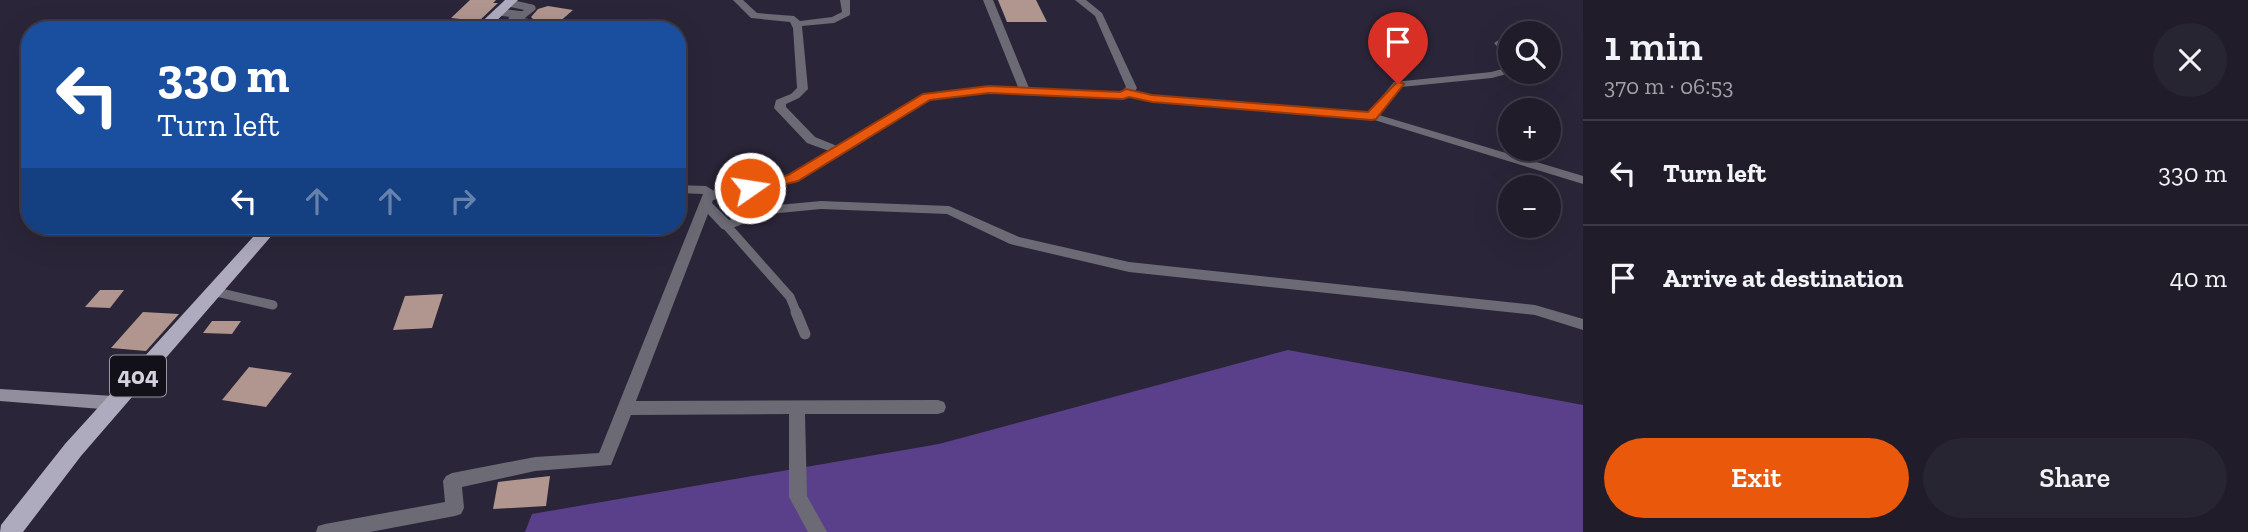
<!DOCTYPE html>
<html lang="en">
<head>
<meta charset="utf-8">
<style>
	body { margin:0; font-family:"Zilla Slab",serif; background:#282532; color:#f1f3f6; height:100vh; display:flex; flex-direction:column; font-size:26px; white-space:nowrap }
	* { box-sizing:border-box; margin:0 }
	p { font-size:23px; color:#a2a1a8 }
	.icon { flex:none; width:38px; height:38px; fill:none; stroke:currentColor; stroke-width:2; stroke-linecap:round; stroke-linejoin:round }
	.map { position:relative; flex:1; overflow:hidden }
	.drawer { display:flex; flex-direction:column; background:#201c2a; width:665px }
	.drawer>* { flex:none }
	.banner { position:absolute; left:21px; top:21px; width:665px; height:214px; border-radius:28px; box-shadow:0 7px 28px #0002,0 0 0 2px #3d3a47; background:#1a4fa0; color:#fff; overflow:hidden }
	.fabs { position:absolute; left:1498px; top:21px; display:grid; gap:14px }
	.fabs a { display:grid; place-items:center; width:63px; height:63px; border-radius:50%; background:#201c2a; box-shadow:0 7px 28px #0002,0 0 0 2px #3d3a47; font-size:35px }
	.pin { position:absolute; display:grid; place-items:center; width:60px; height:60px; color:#fff; margin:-72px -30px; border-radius:50% 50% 50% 0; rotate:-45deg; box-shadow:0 0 7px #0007 }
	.pin .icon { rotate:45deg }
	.me { position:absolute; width:77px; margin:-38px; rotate:77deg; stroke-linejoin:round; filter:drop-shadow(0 0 5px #0008) }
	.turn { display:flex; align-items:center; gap:24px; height:147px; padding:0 21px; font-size:32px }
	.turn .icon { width:91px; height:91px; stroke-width:2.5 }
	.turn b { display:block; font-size:49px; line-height:60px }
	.lanes { display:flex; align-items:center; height:66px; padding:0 21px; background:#0003; justify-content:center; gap:35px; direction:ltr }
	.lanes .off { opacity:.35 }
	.round { display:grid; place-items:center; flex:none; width:74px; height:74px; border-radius:37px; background:#282532 }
	.summary { display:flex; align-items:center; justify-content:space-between; height:119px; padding:0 21px }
	h1 { font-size:42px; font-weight:600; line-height:52px }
	.action { display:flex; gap:14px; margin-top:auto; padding:14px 21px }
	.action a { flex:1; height:80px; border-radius:42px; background:#ea580c; color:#fff; font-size:28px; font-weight:600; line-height:80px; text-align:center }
	.action a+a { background:#282532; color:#f1f3f6 }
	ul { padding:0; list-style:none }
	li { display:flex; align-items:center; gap:21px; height:105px; padding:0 21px; border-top:2px solid #3d3a47 }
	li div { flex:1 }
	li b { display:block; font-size:26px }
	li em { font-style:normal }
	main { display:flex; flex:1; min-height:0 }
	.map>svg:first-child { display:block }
	.forest { fill:#5a408a }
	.building { fill:#b1958f }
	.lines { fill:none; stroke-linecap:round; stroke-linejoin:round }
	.lane-far2 { stroke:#6c6a74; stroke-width:7 }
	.lane-far1 { stroke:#6c6a74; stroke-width:9 }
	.lane { stroke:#6c6a74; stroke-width:11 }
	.street { fill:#6c6a74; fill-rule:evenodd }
	.secondary { fill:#928e9e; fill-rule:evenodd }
	.primary { fill:#afabbf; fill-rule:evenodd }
	.route { fill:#ea580c; stroke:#983908; stroke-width:2 }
	.labels { text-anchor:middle; stroke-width:7; stroke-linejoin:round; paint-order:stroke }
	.shield { fill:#121018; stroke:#9a97a3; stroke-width:2 }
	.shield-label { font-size:24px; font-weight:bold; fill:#d5d1de }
</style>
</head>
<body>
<main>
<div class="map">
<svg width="1583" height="532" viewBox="0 0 1583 532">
	<rect width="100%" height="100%" fill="#2a2538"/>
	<polygon class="forest" points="1288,350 1583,405 1583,532 525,532 532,514 939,444"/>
	<g class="building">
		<polygon points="470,0 496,0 493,3 498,3 479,21 451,18"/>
		<polygon points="998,0 1036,0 1047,22 1007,22"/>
		<polygon points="548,6 573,10 550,30 496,30 503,19 511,25 532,29 536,22 531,17 538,9"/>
		<polygon points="100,290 124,290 110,308 85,307"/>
		<polygon points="443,294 432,328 393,330 405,296"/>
		<polygon points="143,312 179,314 146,351 111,348"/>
		<polygon points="212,321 241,321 232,334 203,333"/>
		<polygon points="249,367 292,373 266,407 222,400"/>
		<polygon points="550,476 546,506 493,509 498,482"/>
	</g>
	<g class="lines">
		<g class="lane-far2">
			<polyline points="499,12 523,15 532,8 509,3"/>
			<polyline points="512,19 530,23"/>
		</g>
		<g class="lane-far1">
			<polyline points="727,226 790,297 797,314"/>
			<polyline points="212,291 273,305"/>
		</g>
		<polyline class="lane" points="796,312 805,334"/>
		<g class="street">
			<polygon points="733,0 743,0 757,13 794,16 800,21 832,17 842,12 840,0 850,0 850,15 834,23 802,26 808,89 799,98 786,104 786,107 815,137 837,146 923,95 989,86 1018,87 983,0 993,0 1029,88 1120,93 1126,87 1095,16 1075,0 1086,0 1102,13 1137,88 1135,91 1151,95 1369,112 1394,82 1491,72 1510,67 1510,72 1514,72 1492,78 1401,87 1379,115 1583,176 1583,184 1371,119 1151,101 1129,97 1123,99 989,92 930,100 797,181 713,200 712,203 729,220 767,206 821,201 949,206 1019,237 1129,262 1535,305 1583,319 1583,330 1535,315 1129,272 1010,244 947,214 821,209 769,214 727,230 722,229 708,214 636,401 938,400 944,402 946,407 944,412 938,414 805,414 807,496 827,532 808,532 789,497 789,414 631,415 611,465 535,471 462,487 464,508 461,514 455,516 370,532 316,532 318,526 325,524 445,502 443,481 446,476 452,473 535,457 599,453 703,194 677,193 677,185 706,186 716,192 789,175 829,151 807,143 774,108 776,100 791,94 797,88 793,28 790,22 751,18"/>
			<polygon points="1499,40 1510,48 1510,57 1506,56 1494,43"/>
		</g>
		<polygon class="secondary" points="0,389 114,396 120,398 122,403 120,408 114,410 0,401"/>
		<g class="primary">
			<polygon points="505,0 518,0 487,30 473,30"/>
			<polygon points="263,226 280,226 81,456 23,532 0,532 1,525 65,444"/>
		</g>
	</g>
	<polygon class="route" points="1398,81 1404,84 1376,119 1372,120 1152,102 1129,97 1123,99 989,93 930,100 798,181 750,193 743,188 788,175 923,94 989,86 1120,92 1126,89 1152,95 1368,112"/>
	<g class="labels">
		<rect class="shield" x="110" y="355.5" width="56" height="41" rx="5"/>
		<g class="shield-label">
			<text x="138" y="384">404</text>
		</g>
	</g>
</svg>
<div class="fabs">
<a><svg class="icon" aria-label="search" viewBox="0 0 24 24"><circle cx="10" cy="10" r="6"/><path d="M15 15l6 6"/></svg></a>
<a>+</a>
<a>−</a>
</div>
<div class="pin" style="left:1398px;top:84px;background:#d93025"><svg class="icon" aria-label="arrive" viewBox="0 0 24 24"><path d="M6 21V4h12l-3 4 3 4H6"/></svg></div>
<svg class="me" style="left:750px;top:188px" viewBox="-20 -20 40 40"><circle r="17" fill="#ea580c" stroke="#fff" stroke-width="3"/><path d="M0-11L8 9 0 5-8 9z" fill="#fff"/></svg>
<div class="banner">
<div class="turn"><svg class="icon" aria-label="left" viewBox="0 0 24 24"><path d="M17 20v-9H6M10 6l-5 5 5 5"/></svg><div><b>330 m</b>Turn left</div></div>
<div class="lanes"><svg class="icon" aria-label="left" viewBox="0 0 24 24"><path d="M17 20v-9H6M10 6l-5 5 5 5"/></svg><svg class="icon off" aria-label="ahead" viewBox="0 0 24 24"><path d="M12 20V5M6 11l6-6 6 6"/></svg><svg class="icon off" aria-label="ahead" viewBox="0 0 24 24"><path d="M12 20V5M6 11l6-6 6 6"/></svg><svg class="icon off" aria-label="right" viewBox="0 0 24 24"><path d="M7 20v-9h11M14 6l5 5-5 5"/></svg></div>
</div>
</div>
<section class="drawer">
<div class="summary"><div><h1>1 min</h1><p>370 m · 06:53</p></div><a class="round"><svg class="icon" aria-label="close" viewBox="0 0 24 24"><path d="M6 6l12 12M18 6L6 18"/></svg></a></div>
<ul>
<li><svg class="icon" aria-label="left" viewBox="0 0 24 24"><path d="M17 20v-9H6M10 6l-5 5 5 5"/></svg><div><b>Turn left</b></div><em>330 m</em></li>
<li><svg class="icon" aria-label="arrive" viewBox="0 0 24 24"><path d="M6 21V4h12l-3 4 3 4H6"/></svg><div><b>Arrive at destination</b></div><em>40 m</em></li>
</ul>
<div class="action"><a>Exit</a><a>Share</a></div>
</section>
</main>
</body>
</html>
